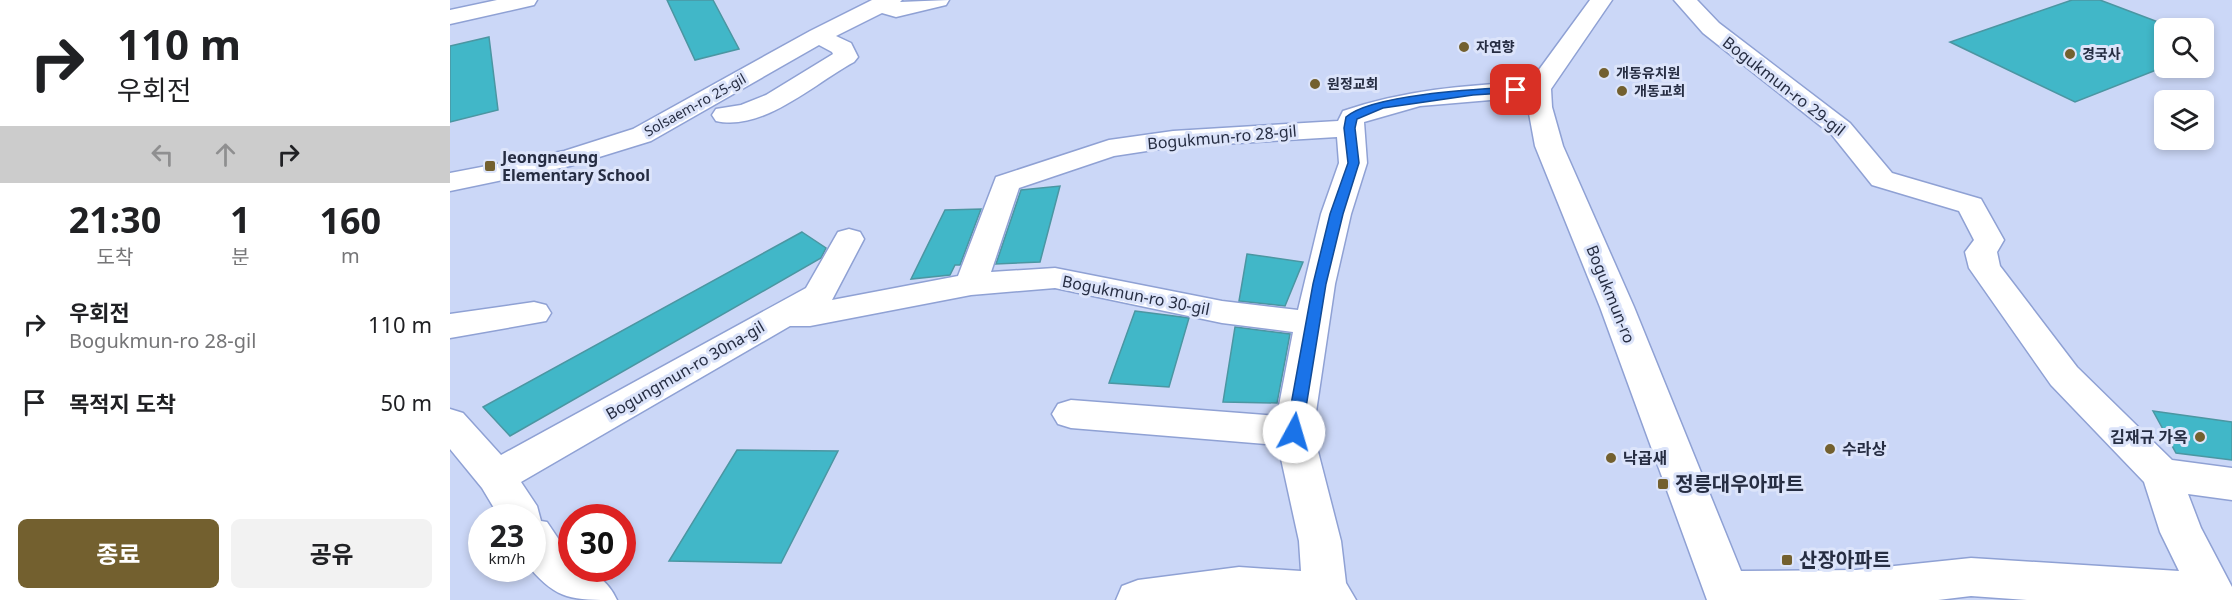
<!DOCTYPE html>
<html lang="ko">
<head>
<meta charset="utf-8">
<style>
	body { margin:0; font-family:"Noto Sans","Noto Sans KR",sans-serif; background:#f2f2f2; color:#202124; height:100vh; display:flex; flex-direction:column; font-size:22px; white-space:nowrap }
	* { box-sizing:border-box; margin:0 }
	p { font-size:20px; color:#757577 }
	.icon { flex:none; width:33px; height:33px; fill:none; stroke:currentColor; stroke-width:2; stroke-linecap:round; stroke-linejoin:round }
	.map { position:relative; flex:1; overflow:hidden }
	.side { display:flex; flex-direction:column; background:#fff; width:450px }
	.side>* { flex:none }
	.banner { background:#fff; color:#202124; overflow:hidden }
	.tools { position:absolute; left:1704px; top:18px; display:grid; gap:12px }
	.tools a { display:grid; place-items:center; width:60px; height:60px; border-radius:9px; background:#fff; box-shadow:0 3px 9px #0003; font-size:30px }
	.speed { position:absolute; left:18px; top:504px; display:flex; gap:12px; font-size:30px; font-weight:700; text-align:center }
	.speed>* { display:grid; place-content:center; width:78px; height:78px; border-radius:50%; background:#fff; box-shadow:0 3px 9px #0003; line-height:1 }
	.speed small { font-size:15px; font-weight:400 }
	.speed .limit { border:9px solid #d22; background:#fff; color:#111 }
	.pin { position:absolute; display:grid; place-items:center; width:51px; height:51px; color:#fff; margin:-26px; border-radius:12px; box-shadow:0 3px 9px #0006 }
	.me { position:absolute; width:66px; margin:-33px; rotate:6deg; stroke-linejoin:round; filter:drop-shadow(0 0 4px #0008) }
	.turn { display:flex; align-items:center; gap:21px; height:126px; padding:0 18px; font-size:27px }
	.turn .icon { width:78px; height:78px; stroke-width:2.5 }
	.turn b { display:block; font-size:42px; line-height:51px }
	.lanes { display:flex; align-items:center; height:57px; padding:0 18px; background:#0003; justify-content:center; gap:30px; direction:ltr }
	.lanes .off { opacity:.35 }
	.eta { display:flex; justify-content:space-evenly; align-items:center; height:102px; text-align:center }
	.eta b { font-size:36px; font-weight:700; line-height:42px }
	.cta { display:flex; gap:12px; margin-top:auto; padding:12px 18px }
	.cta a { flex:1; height:69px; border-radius:9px; background:#73602f; color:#fff; font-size:24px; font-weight:700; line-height:69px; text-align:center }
	.cta a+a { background:#f2f2f2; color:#202124 }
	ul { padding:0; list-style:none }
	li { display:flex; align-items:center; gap:18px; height:78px; padding:0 18px }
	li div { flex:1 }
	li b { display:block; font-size:22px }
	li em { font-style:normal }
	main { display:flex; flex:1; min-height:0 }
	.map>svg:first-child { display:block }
	.building { fill:#41b7c8; stroke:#4b96a2; stroke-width:1.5 }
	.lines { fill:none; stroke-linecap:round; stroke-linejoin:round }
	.minor-casing { stroke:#8fa1d4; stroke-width:3 }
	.minor { fill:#fff; fill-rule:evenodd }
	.route { fill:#1a73e8; stroke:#114b97; stroke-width:1.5 }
	.poi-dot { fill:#73602f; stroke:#dce4fa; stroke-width:2 }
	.labels { text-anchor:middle; stroke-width:6; stroke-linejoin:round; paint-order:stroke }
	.far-poi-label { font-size:14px; font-weight:bold; fill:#262d42; stroke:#dce4fa; text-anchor:start }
	.far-street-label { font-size:14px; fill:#262d42; stroke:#dce4fa }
	.street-label { font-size:16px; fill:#262d42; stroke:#dce4fa }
	.poi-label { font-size:16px; font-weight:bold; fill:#262d42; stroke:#dce4fa; text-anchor:start }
	.near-poi-label { font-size:20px; font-weight:bold; fill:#262d42; stroke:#dce4fa; text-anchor:start }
</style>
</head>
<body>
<main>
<section class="side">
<div class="banner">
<div class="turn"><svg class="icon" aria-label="right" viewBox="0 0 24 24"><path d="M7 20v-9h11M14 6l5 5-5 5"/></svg><div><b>110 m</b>우회전</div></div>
<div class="lanes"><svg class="icon off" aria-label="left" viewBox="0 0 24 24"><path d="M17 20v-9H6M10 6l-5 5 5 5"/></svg><svg class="icon off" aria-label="ahead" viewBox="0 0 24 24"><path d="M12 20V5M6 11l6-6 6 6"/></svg><svg class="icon" aria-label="right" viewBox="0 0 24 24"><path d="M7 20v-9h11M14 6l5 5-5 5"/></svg></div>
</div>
<div class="eta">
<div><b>21:30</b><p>도착</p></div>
<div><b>1</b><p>분</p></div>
<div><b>160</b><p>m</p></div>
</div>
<ul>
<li><svg class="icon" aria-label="right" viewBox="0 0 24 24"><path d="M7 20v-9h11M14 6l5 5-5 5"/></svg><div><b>우회전</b><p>Bogukmun-ro 28-gil</p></div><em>110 m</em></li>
<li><svg class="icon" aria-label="arrive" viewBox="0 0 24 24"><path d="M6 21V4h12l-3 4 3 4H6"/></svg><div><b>목적지 도착</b></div><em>50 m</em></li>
</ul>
<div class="cta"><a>종료</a><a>공유</a></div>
</section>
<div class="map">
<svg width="1782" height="600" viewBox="0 0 1782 600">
	<rect width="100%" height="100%" fill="#cbd7f7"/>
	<g class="building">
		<polygon points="217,0 263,0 289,49 245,60"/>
		<polygon points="1622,0 1650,0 1724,28 1714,28 1714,67 1625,102 1500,42"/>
		<polygon points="39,37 48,110 0,122 0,46"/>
		<polygon points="610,186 590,262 546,264 571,190"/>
		<polygon points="531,209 510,265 505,265 500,275 461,279 495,210"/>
		<polygon points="352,232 376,248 371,258 60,436 33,407"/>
		<polygon points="797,254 853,262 835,306 789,301"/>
		<polygon points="685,311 739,318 719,387 659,383"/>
		<polygon points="785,327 840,334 827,403 773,402"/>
		<polygon points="1703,411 1782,422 1782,460 1726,453"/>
		<polygon points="287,450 388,451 331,563 219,561"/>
	</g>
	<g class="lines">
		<defs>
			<g id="minor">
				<polygon points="47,0 87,0 84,5 0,24 0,10"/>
				<path d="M 422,0 L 452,0 L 450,2 L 499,0 L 496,5 L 446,17 L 432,13 L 386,36 L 401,43 L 408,57 L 404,62 C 365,83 313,132 266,121 L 262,115 L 266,109 L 291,105 L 316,95 L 383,54 L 382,52 L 369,45 L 201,141 L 120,166 L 0,191 L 0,173 L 114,151 L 183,129 L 360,31 Z"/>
				<path d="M 1140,0 L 1162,0 L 1101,89 L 1102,107 L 1113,146 L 1184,307 L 1291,571 L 1406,570 L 1521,558 L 1729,571 L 1710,532 L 1694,482 L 1601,385 L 1519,268 L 1515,252 L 1524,240 L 1509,211 L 1422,185 L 1382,135 L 1253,33 L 1224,0 L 1247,0 L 1269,23 L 1400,123 L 1442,173 L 1531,199 L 1554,240 L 1547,252 L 1550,266 L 1627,367 L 1722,460 L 1782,468 L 1782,500 L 1738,494 L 1751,528 L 1782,587 L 1782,600 L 1577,600 L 1521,596 L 1488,600 L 1257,600 L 1150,307 L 1085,146 L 1076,97 L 970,106 L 914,122 L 917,163 L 901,214 L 885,284 L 863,432 L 891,541 L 896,583 L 906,600 L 666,600 L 672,586 L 688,580 L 789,567 L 851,571 L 849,541 L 828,445 L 621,428 L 608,424 L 602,414 L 608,404 L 621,400 L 827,416 L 843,332 L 772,323 L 605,288 L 521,295 L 360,326 L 340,326 L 71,482 L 87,506 L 91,521 L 97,522 L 122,559 L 122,568 C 142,568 159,582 167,600 C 122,600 107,600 80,568 L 82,568 L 82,518 L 50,518 L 32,488 L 0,449 L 0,409 L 13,413 L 51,455 L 356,288 L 388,232 L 399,229 L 410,232 L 414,239 L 382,300 L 508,276 L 546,177 L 659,140 L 723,131 L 888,121 L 893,111 C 954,90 1016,85 1080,82 ZM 887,137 L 889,163 L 871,214 L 848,310 L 772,301 L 605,268 L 541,272 L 569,188 L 664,156 L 723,147 Z"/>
				<polygon points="84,302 96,305 101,313 96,321 0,338 0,314"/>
			</g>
		</defs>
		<use href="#minor" class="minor-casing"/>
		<use href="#minor" class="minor"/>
	</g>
	<path class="route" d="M 1066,87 L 1071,90 L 1070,92 L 1023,95 L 933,108 L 907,119 L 905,128 L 909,163 L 893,214 L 876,284 L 852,432 L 844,438 L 839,436 L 836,432 L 863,284 L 880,214 L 898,163 L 894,128 L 896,117 C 922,94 1030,89 1066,87 Z"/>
	<g class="poi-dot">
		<circle cx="1014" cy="47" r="6"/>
		<circle cx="1620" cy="54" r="6"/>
		<circle cx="1154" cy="73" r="6"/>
		<circle cx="865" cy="84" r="6"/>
		<circle cx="1172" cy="91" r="6"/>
		<rect x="34" y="160" width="12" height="12" rx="3"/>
		<circle cx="1750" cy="437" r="6"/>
		<circle cx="1380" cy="449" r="6"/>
		<circle cx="1161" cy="458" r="6"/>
		<rect x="1207" y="478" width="12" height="12" rx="3"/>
		<rect x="1331" y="554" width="12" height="12" rx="3"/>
	</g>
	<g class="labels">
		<g class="far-poi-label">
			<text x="1026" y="52">자연향</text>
			<text x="1632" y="59">경국사</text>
			<text x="1166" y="78">개동유치원</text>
			<text x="877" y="89">원정교회</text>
			<text x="1184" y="96">개동교회</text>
		</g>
		<g class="far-street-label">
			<text transform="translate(245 105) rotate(-29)" y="5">Solsaem-ro 25-gil</text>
		</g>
		<g class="street-label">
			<text transform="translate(1334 86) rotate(38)" y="6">Bogukmun-ro 29-gil</text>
			<text transform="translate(772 137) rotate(-5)" y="6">Bogukmun-ro 28-gil</text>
			<text transform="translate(1161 294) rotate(68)" y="6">Bogukmun-ro</text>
			<text transform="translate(686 295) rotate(11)" y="6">Bogukmun-ro 30-gil</text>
			<text transform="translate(235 370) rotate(-30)" y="6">Bogungmun-ro 30na-gil</text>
		</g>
		<g class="poi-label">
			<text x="52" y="163">Jeongneung<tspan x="52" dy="18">Elementary School</tspan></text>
			<text x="1738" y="443" text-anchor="end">김재규 가옥</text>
			<text x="1392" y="455">수라상</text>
			<text x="1173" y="464">낙곱새</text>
		</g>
		<g class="near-poi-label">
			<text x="1225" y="491">정릉대우아파트</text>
			<text x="1349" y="567">산장아파트</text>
		</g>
	</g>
</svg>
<div class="tools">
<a><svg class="icon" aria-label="search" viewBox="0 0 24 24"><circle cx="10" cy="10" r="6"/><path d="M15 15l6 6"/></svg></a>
<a><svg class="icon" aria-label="layers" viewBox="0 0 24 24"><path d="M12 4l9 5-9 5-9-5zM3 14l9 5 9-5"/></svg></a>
</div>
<div class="speed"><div>23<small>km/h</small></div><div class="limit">30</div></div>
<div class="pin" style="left:1066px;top:90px;background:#d93025"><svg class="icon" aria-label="arrive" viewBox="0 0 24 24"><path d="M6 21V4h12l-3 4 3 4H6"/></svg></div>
<svg class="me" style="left:844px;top:432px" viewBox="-20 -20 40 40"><circle r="19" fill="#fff"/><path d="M0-13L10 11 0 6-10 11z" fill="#1a73e8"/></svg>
</div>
</main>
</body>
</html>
